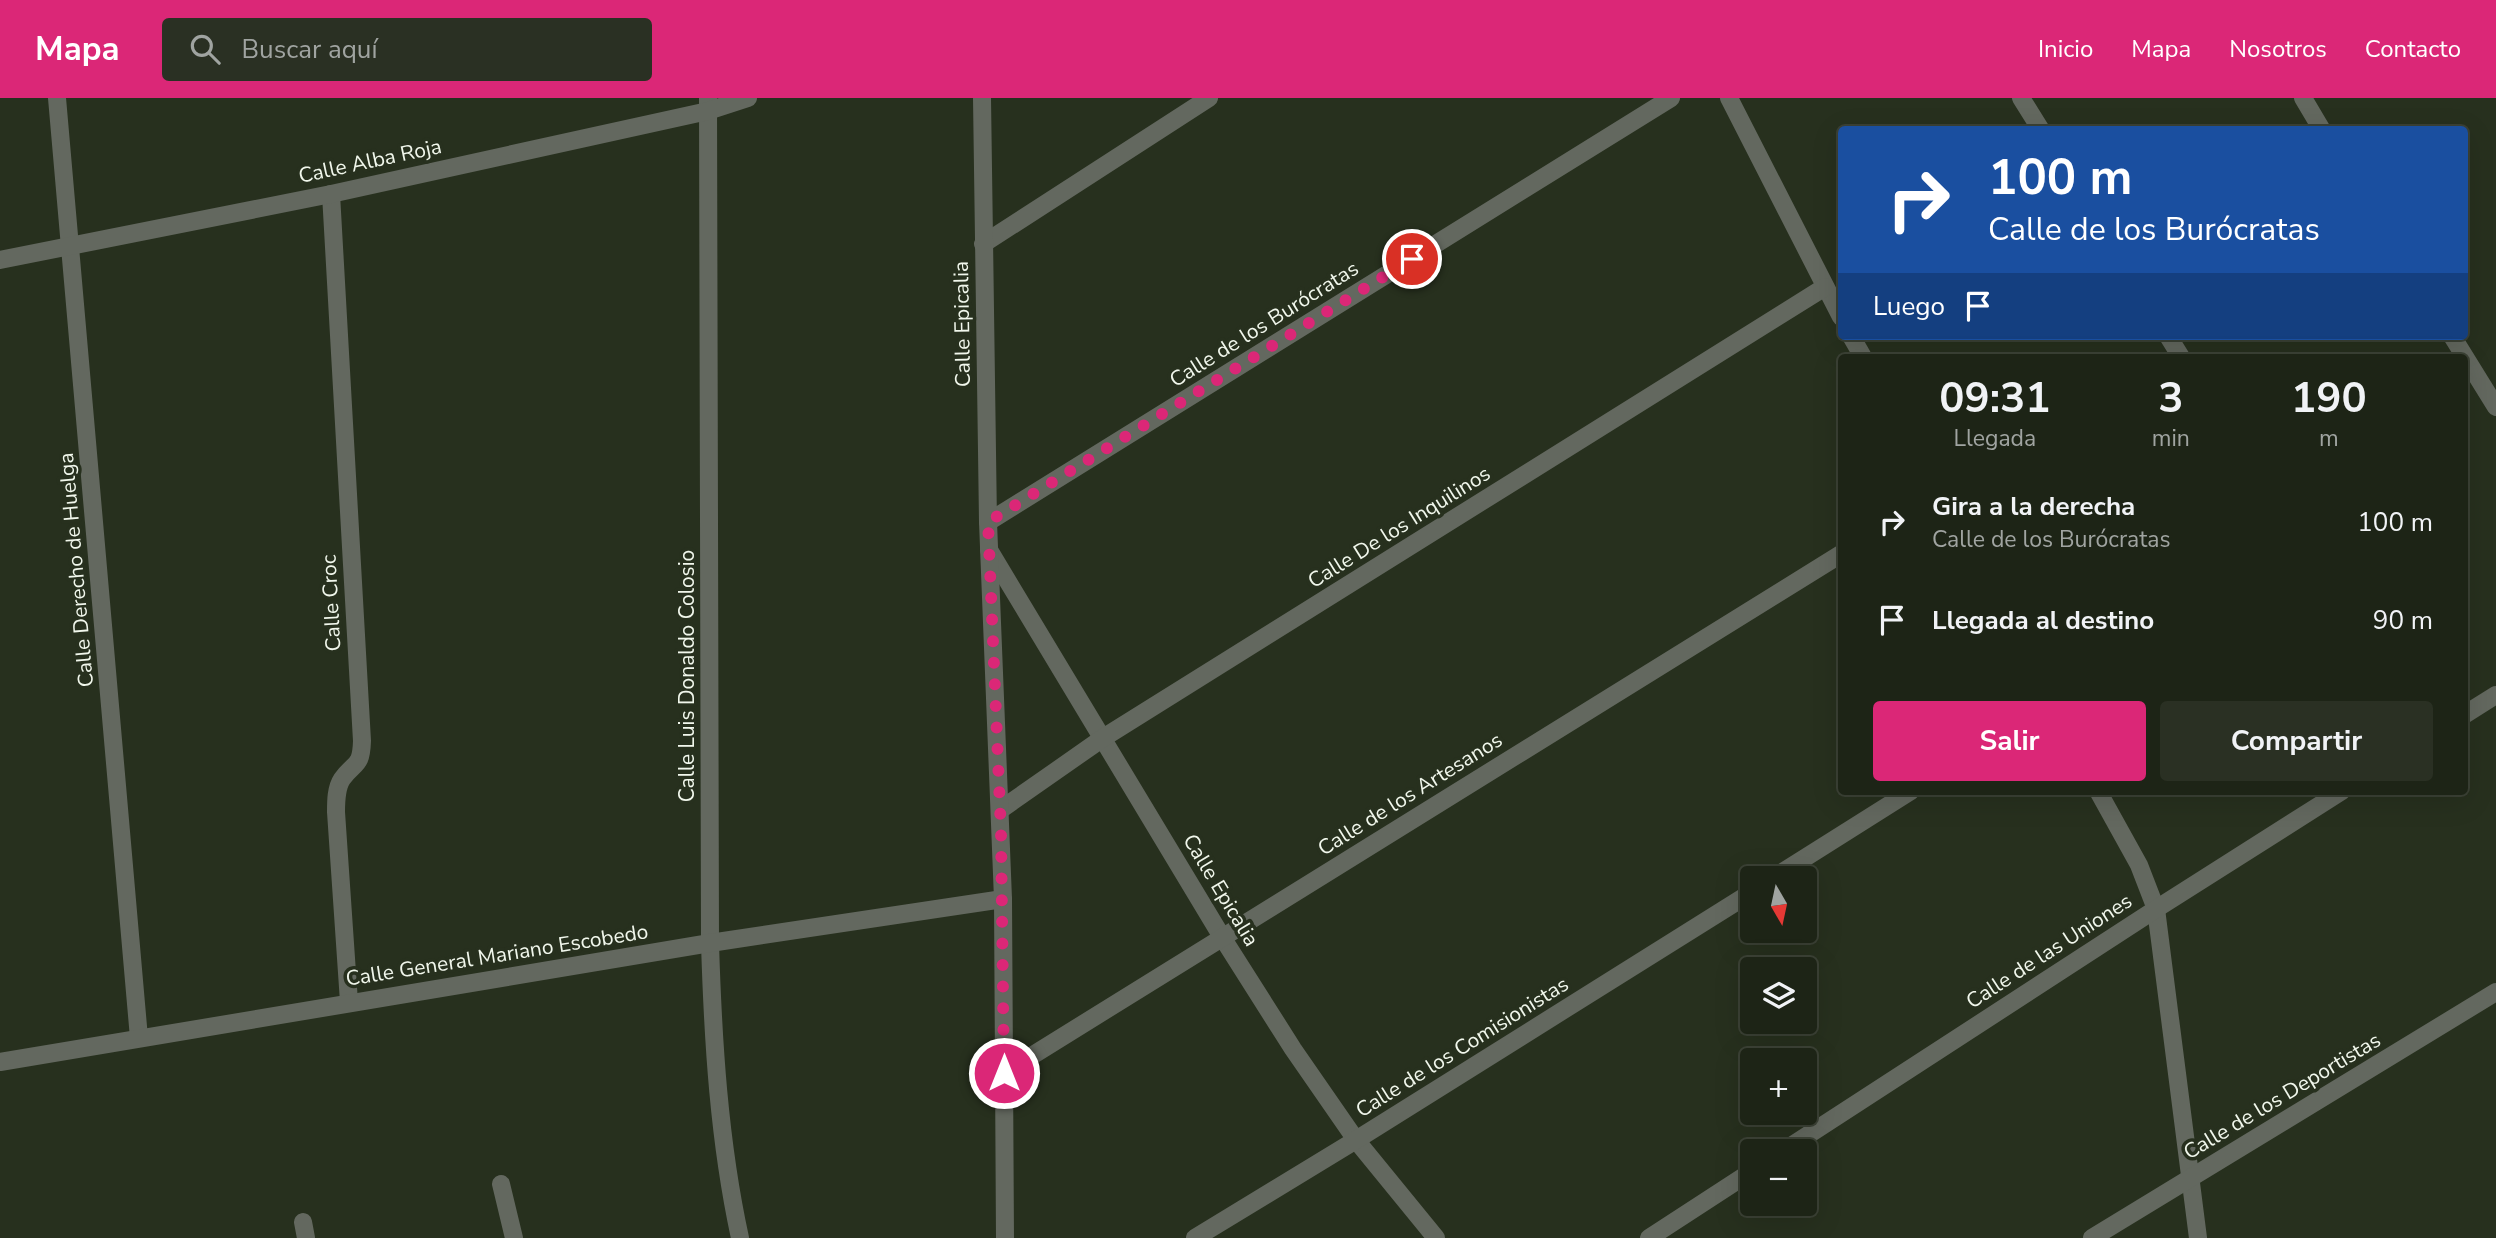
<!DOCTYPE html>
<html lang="es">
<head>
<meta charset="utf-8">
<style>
	body { margin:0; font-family:"Nunito Sans",sans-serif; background:#2a3023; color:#f1f3f6; height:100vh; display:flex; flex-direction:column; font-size:26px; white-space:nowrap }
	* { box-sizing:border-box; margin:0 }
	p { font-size:23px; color:#a0a4a1 }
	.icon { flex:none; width:38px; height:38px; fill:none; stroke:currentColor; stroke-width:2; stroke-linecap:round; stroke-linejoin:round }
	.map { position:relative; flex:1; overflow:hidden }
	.details { position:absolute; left:1838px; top:256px; width:630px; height:441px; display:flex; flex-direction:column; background:#1d2416; border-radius:7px; box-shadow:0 7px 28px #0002,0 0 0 2px #3b4135 }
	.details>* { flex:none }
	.top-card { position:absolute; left:1838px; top:28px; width:630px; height:214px; border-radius:7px; box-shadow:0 7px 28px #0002,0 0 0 2px #3b4135; background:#1a4fa0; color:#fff; overflow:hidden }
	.needle { width:46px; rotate:171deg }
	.fabs { position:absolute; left:1740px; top:768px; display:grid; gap:14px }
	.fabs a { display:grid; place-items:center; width:77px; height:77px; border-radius:7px; background:#1d2416; box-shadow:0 7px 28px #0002,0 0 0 2px #3b4135; font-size:35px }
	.pin { position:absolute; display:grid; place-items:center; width:60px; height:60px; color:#fff; margin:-30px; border:4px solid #fff; border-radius:50%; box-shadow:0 2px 7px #0007 }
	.me { position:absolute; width:77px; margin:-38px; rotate:0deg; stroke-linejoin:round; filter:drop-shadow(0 0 5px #0008) }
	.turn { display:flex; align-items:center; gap:24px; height:147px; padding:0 35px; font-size:32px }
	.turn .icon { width:91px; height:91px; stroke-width:2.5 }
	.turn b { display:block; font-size:49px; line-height:60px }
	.then { display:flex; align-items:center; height:66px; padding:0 35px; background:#0003; gap:14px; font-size:26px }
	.eta { display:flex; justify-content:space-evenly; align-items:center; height:119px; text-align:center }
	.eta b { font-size:42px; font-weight:700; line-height:49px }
	.button { display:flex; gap:14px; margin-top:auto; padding:14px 35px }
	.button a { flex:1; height:80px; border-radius:7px; background:#db2777; color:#fff; font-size:28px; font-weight:700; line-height:80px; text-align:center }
	.button a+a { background:#2a3023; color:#f1f3f6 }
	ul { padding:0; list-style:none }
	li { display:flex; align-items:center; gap:21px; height:98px; padding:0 35px }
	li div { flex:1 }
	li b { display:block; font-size:26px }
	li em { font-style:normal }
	header { display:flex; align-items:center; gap:42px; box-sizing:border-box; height:98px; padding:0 35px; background:#db2777; color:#fff }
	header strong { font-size:33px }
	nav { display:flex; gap:38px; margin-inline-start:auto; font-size:24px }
	.search { width:490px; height:63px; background:#2a3023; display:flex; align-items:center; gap:18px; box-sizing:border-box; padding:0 24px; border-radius:7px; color:#a0a4a1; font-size:26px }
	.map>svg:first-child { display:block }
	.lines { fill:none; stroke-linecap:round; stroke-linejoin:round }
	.minor { stroke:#63685f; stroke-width:18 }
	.tertiary { stroke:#63685f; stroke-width:18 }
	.route { stroke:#db2777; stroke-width:12; stroke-dasharray:0 21.6 }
	.labels { text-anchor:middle; stroke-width:7; stroke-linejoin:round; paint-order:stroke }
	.street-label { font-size:21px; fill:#f1f7ec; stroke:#27301e }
</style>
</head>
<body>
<header>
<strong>Mapa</strong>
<div class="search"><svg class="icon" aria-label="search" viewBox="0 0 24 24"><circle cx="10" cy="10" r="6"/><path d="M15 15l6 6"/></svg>Buscar aquí</div>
<nav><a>Inicio</a><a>Mapa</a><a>Nosotros</a><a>Contacto</a></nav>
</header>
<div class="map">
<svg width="2496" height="1140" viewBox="0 0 2496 1140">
	<rect width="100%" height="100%" fill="#27301e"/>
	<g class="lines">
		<g class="minor">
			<polyline points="57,0 139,940"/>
			<path d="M 708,0 L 710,845 C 713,944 719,1043 740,1140"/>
			<polyline points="1729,0 1841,219"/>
			<polyline points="2021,0 2041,32"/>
			<polyline points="2303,0 2322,32"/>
			<path d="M 331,96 L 362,643 C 361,670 355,663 342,681 C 336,690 336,703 336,714 L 349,904"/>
			<polyline points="983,146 1209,0"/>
			<polyline points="0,162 331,96 708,13 748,0"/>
			<polyline points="1851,238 1863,259"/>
			<polyline points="2168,238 2181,259"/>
			<polyline points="2452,238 2496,309"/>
			<polyline points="988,424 1671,0"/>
			<polyline points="989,452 1222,839 1293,951 1356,1042 1436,1140"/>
			<polyline points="2464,617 2496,597"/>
			<polyline points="2098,693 2139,767 2156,811 2198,1140"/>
			<polyline points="1000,712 1103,640 1825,189"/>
			<polyline points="1773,780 1911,693"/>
			<polyline points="0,964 710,845 1003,801"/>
			<polyline points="1004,975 1841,456"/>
			<polyline points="1782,1054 2156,811 2342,693"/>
			<polyline points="501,1086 514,1140"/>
			<polyline points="303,1124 306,1140"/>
			<polyline points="1195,1140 1356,1042 1752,794"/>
			<polyline points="1649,1140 1752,1073"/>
			<polyline points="2092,1140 2496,894"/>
		</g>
		<polyline class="tertiary" points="982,0 988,424 1003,801 1005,1140"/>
	</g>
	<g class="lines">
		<polyline class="route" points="1004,975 1001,734 988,424 1412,161"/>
	</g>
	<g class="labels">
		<g class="street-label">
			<text transform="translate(370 63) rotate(-12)" y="7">Calle Alba Roja</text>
			<text transform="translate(962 226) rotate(-91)" y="7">Calle Epicalia</text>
			<text transform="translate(1264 226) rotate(-32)" y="7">Calle de los Burócratas</text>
			<text transform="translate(1399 429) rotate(-32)" y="7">Calle De los Inquilinos</text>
			<text transform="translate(76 472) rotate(-95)" y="7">Calle Derecho de Huelga</text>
			<text transform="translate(331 505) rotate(-93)" y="7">Calle Croc</text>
			<text transform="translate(687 578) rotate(-90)" y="7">Calle Luis Donaldo Colosio</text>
			<text transform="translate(1410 696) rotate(-32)" y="7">Calle de los Artesanos</text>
			<text transform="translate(1221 792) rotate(59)" y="7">Calle Epicalia</text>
			<text transform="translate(2049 853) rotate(-33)" y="7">Calle de las Uniones</text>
			<text transform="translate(497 857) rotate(-9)" y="7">Calle General Mariano Escobedo</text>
			<text transform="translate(1462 949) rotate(-32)" y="7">Calle de los Comisionistas</text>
			<text transform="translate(2282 998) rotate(-31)" y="7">Calle de los Deportistas</text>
		</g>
	</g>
</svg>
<div class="fabs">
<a><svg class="needle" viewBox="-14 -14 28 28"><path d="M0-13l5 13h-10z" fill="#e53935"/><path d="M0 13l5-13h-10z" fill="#a0a4a1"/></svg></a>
<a><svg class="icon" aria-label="layers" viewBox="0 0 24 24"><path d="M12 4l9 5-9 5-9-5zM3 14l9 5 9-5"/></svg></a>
<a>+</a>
<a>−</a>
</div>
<div class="pin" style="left:1412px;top:161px;background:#d93025"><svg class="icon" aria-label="arrive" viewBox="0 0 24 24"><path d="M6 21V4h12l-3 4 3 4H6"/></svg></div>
<svg class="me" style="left:1004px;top:975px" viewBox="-20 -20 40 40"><circle r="17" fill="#db2777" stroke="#fff" stroke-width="3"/><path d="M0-11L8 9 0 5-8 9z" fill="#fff"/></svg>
<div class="top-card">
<div class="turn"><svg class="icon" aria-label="right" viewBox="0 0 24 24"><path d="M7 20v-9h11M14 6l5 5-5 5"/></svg><div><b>100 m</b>Calle de los Burócratas</div></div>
<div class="then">Luego<svg class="icon" aria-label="arrive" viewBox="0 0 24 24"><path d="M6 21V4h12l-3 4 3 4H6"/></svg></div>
</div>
<section class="details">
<div class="eta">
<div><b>09:31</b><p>Llegada</p></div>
<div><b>3</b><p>min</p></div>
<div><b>190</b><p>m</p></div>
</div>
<ul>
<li><svg class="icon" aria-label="right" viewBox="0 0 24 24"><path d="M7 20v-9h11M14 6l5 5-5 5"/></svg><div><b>Gira a la derecha</b><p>Calle de los Burócratas</p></div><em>100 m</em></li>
<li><svg class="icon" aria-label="arrive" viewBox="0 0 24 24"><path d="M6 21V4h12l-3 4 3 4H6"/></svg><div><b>Llegada al destino</b></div><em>90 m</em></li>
</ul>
<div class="button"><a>Salir</a><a>Compartir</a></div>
</section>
</div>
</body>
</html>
